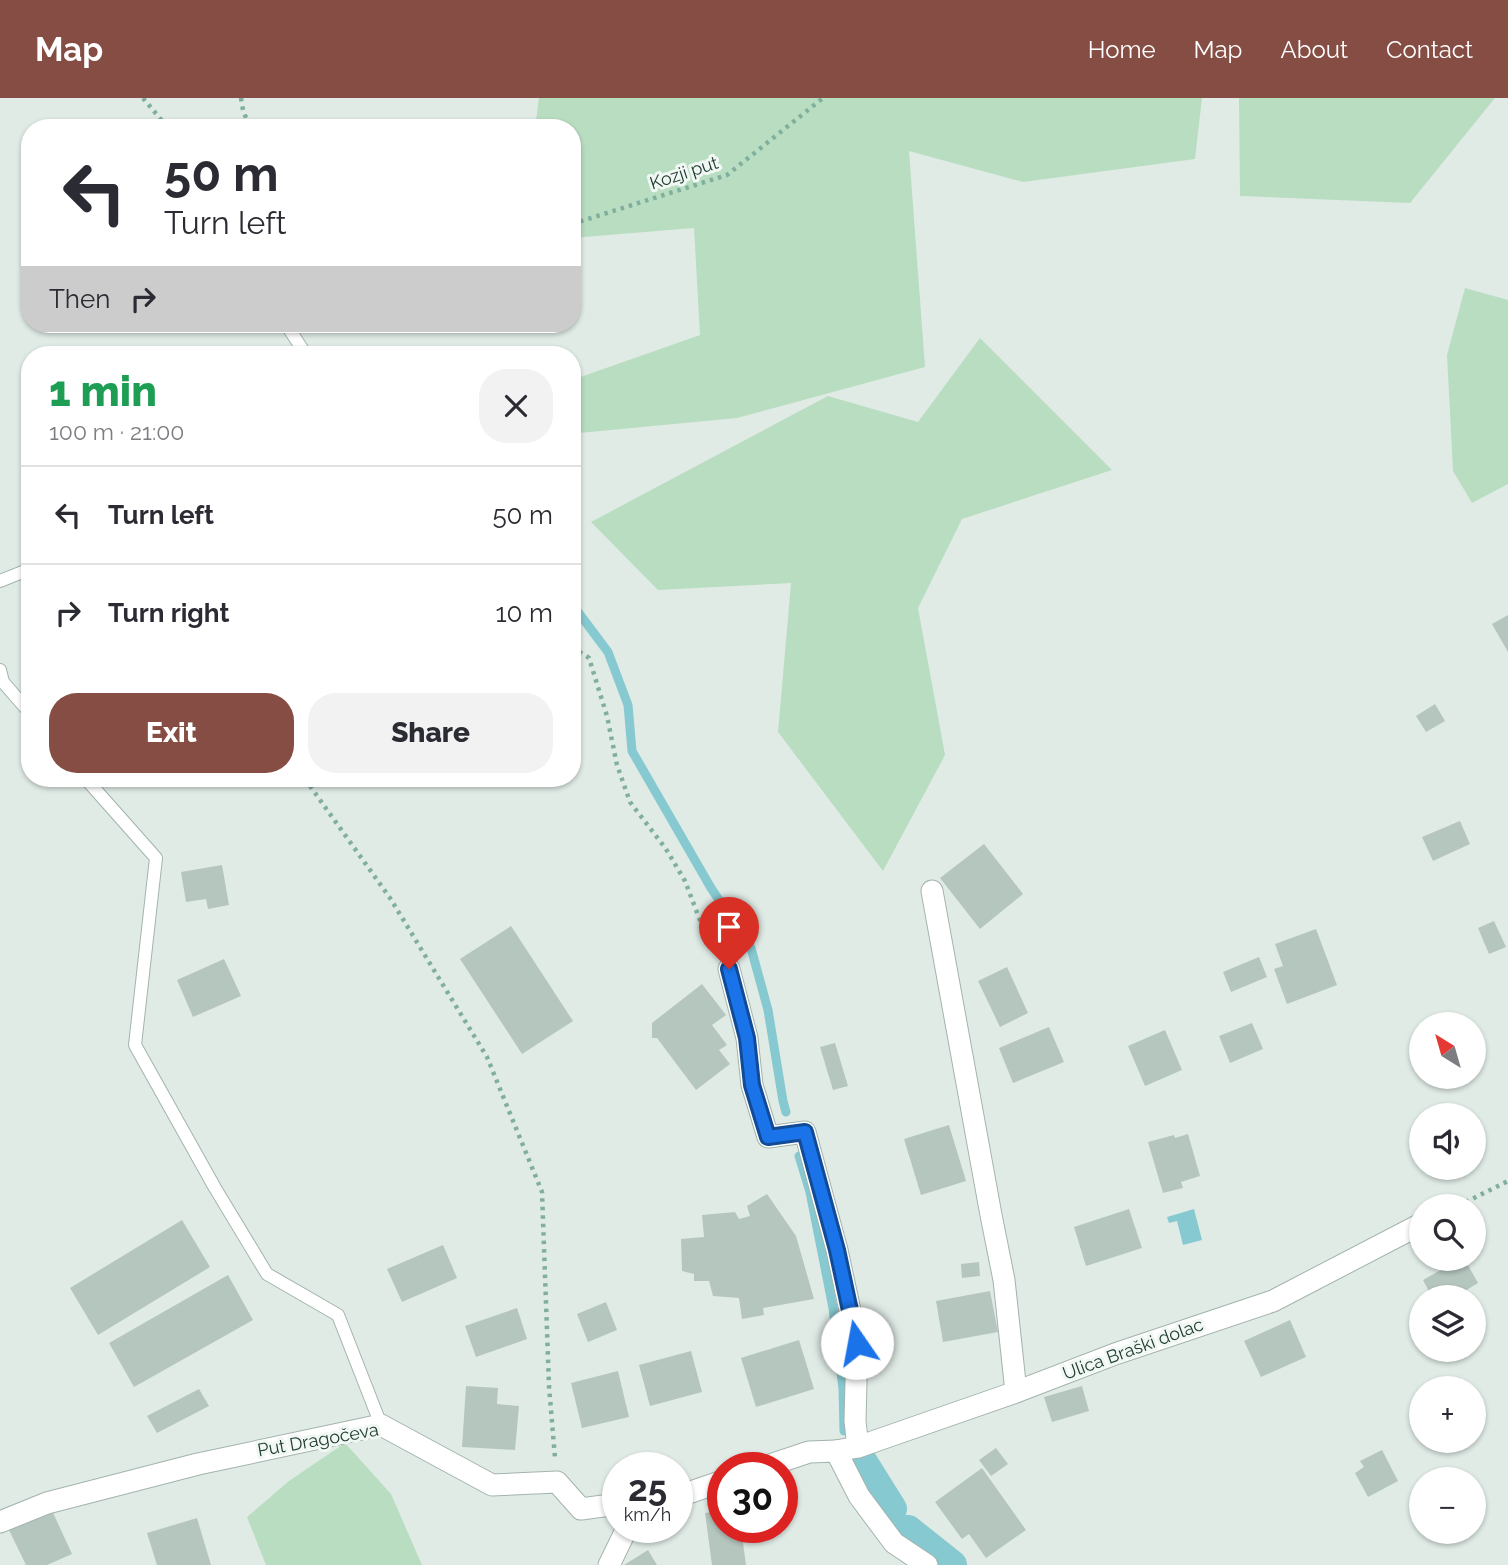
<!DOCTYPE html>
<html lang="en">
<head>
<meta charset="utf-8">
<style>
	body { margin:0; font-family:Raleway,sans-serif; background:#f2f2f3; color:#2b2b33; height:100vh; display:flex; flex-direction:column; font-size:26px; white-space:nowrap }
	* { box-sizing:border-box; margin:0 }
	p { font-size:23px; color:#7c7c81 }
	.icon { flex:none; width:38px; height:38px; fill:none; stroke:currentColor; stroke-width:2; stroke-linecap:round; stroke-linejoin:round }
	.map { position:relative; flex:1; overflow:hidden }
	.side { position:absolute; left:21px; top:248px; width:560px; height:441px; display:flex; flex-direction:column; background:#fff; border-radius:28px; box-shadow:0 2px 5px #0004 }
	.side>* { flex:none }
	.banner { position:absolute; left:21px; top:21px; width:560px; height:214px; border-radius:28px; box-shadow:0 2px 5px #0004; background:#fff; color:#2b2b33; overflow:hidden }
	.needle { width:46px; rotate:323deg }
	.buttons { position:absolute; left:1409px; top:914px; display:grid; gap:14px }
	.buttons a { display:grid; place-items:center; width:77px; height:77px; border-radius:50%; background:#fff; box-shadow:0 2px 5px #0004; font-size:35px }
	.speed { position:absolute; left:602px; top:1354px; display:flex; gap:14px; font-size:35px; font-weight:700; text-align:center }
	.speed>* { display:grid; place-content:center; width:91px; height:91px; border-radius:50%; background:#fff; box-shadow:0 2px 5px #0004; line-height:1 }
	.speed small { font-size:18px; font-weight:400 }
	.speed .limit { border:10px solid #d22; background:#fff; color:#111 }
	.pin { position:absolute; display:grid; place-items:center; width:60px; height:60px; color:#fff; margin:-72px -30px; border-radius:50% 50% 50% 0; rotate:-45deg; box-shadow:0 0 7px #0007 }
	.pin .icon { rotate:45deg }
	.me { position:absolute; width:77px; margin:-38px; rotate:348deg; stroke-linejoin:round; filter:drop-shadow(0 0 5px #0008) }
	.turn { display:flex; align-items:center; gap:24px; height:147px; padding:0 28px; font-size:32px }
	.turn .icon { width:91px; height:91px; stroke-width:2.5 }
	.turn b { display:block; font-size:49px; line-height:60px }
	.then { display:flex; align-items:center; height:66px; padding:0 28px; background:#0003; gap:14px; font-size:26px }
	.round { display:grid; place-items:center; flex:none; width:74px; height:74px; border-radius:28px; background:#f2f2f3 }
	.summary { display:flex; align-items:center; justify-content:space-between; height:119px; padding:0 28px }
	h1 { font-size:42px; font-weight:800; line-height:52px; color:#1e9e55 }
	.primary-button { display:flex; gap:14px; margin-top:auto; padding:14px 28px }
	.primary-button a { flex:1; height:80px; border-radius:28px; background:#854d43; color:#fff; font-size:28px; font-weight:800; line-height:80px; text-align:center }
	.primary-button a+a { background:#f2f2f3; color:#2b2b33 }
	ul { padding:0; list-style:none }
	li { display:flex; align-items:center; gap:21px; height:98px; padding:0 28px; border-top:2px solid #e1e1e2 }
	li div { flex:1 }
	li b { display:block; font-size:26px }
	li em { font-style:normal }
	header { display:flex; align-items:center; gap:42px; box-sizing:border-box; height:98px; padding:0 35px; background:#854d43; color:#fff }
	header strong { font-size:33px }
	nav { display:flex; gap:38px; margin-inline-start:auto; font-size:24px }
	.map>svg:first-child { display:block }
	.green { fill:#b9ddc1 }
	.water { fill:#87c9d1 }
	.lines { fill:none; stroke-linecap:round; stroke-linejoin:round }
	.stream { stroke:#87c9d1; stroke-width:9 }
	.canal { stroke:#87c9d1; stroke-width:30 }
	.building { fill:#b5c6bf }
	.lane-casing { stroke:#a3b3ad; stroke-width:14 }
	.street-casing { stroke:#a3b3ad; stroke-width:23 }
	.path { stroke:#80af9e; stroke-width:4.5; stroke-dasharray:3.5 5; stroke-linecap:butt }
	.lane { stroke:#fff; stroke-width:12 }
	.street { stroke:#fff; stroke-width:21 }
	.route-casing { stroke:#114b97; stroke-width:18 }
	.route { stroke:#1a73e8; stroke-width:12 }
	.labels { text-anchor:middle; stroke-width:6; stroke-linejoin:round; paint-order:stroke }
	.street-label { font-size:18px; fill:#213c33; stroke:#f1f8f4 }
</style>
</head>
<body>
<header>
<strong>Map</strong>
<nav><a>Home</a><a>Map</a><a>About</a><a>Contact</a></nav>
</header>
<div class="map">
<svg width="1508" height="1467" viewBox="0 0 1508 1467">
	<rect width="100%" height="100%" fill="#e0ebe6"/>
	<g class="green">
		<polygon points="539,0 1202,0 1195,61 1023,84 909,53 925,269 737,320 579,335 572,309 572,282 700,237 694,130 572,140 572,30 535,30"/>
		<polygon points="1239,0 1495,0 1410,105 1240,98"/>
		<polygon points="1465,190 1508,202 1508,386 1472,405 1453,373 1447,257"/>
		<polygon points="980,240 1112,372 962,421 918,510 945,657 883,773 778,634 791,485 658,492 591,424 828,298 918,324"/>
		<polygon points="345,1345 391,1396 422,1467 266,1467 247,1419 289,1383"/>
	</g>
	<polygon class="water" points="1194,1111 1202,1142 1183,1147 1177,1123 1169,1125 1167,1119"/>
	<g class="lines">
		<g class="stream">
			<polyline points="572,506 608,554 628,607 632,653 711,790 751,850 768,912 783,1003 786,1014"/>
			<polyline points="799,1058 810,1094 833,1210 843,1291 844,1333"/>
		</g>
		<g class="canal">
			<polyline points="862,1363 892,1411"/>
			<polyline points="908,1432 952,1467"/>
		</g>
	</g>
	<g class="building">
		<polygon points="1508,517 1508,554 1492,526"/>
		<polygon points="1435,606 1445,623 1426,634 1416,618"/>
		<polygon points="1460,723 1470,746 1433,763 1422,739"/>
		<polygon points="984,746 1023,796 980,831 940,780"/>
		<polygon points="222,767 229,807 208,811 206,801 186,804 181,774"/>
		<polygon points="1494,823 1506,849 1489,856 1478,830"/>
		<polygon points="511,828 573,923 522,956 460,861"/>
		<polygon points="1316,831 1337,887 1287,906 1274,871 1283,868 1275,846"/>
		<polygon points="1259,859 1267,879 1231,894 1223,874"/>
		<polygon points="224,861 241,898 193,919 177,882"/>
		<polygon points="1007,869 1028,915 1000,929 978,883"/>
		<polygon points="702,886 726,917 712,927 727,947 719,952 730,966 696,992 657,940 652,940 652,925"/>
		<polygon points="1252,925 1263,951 1230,965 1219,938"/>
		<polygon points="1049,929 1064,964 1013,985 999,950"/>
		<polygon points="1165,932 1182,972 1145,988 1128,948"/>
		<polygon points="835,945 848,988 833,992 820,949"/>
		<polygon points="949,1027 966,1083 921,1097 904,1041"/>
		<polygon points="1188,1036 1200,1078 1181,1084 1183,1090 1163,1095 1148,1044 1174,1037 1175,1040"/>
		<polygon points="767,1096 796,1138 814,1201 763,1210 764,1217 742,1221 739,1200 713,1198 709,1183 694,1183 694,1176 682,1173 681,1141 704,1139 702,1117 735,1114 739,1121 750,1118 747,1108"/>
		<polygon points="1129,1111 1142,1150 1086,1168 1074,1129"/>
		<polygon points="182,1122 210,1169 98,1237 70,1190"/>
		<polygon points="443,1147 457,1180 402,1204 387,1171"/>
		<polygon points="1441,1160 1464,1160 1478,1185 1455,1199 1432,1199 1423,1182 1446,1169"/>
		<polygon points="979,1164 980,1178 962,1180 961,1166"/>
		<polygon points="228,1177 253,1222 134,1289 109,1245"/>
		<polygon points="990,1193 998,1234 943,1244 936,1203"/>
		<polygon points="606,1204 617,1232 588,1244 577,1216"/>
		<polygon points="517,1210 527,1241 476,1259 465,1228"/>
		<polygon points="1290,1222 1306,1259 1261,1279 1244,1243"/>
		<polygon points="799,1242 814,1291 756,1309 741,1260"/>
		<polygon points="691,1253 702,1294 650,1308 639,1267"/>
		<polygon points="618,1273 629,1319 582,1330 571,1285"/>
		<polygon points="466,1288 498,1290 497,1306 519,1308 515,1352 462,1349"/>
		<polygon points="1082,1288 1089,1313 1052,1324 1044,1299"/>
		<polygon points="199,1291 209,1308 157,1335 147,1318"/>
		<polygon points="996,1350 1008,1366 991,1378 979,1362"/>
		<polygon points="1382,1352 1398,1383 1368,1399 1355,1375 1364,1369 1360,1363"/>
		<polygon points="982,1370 1026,1432 986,1460 969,1436 962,1441 935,1404"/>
		<polygon points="49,1406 72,1456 47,1467 26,1467 6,1426"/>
		<polygon points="723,1413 723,1430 741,1430 746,1467 712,1467 705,1415"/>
		<polygon points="197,1420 211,1467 157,1467 147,1435"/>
		<polygon points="648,1452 657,1467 624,1467"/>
	</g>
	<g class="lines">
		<defs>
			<g id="lane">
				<polyline points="286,226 306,257"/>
				<polyline points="0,483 30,471"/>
				<polyline points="0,572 3,584 30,615"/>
				<polyline points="86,681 156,760 135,947 215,1090 267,1176 338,1217 381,1327"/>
			</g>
			<g id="street">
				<polyline points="932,793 991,1117 1004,1182 1016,1294"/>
				<polyline points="729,871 747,940 752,987 768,1039 805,1034 837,1152 857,1245 855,1323 858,1349"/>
				<polyline points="836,1353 858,1349 1016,1294 1115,1256 1273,1203 1421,1126"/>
				<polyline points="761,1370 809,1354 836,1353 859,1398 894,1445 927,1467"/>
				<polyline points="677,1397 688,1395 723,1383"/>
				<polyline points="0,1424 47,1405 198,1366 381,1327 492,1387 557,1384 581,1411 618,1406"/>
				<polyline points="609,1467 627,1430"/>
			</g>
		</defs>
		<use href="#lane" class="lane-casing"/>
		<use href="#street" class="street-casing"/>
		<g class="path">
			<polyline points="143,0 168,30"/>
			<polyline points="241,0 243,12 250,30"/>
			<polyline points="572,126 727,77 823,0"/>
			<polyline points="572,549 589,560 607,618 617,667 630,704 666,751 685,783 706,838 715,852"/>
			<polyline points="305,681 390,800 487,959 542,1094 549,1288 555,1360"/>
			<polyline points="1458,1108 1508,1083"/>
		</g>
		<use href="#lane" class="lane"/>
		<use href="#street" class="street"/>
	</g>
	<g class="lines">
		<defs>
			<polyline id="route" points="729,871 747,940 752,987 768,1039 805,1034 837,1152 857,1245"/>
		</defs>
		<use href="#route" class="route-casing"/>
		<use href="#route" class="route"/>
	</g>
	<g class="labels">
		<g class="street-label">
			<text transform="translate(684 75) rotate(-18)" y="6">Kozji put</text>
			<text transform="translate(1133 1251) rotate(-20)" y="6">Ulica Braški dolac</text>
			<text transform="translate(318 1342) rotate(-10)" y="6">Put Dragočeva</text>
		</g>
	</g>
</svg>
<div class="buttons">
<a><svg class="needle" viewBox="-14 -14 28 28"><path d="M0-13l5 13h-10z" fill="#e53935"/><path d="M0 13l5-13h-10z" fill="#7c7c81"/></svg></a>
<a><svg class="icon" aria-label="sound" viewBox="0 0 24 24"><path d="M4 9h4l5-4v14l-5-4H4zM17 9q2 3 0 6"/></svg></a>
<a><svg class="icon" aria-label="search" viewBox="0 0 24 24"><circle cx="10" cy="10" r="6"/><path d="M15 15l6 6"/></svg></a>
<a><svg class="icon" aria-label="layers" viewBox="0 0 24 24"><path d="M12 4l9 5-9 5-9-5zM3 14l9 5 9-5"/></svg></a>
<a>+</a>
<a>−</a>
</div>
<div class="speed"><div>25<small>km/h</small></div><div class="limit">30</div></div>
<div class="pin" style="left:729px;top:871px;background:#d93025"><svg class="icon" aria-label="arrive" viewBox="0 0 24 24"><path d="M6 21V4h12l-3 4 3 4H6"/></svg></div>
<svg class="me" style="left:857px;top:1245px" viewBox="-20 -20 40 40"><circle r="19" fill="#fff"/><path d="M0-13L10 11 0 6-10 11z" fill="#1a73e8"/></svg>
<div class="banner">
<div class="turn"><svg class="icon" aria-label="left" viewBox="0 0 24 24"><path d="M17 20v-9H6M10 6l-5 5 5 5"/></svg><div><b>50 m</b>Turn left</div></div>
<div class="then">Then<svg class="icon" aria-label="right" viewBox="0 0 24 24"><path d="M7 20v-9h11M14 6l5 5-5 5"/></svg></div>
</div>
<section class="side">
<div class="summary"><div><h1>1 min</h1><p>100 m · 21:00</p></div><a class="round"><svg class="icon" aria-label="close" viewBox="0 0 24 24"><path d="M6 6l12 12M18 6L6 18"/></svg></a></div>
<ul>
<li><svg class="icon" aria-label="left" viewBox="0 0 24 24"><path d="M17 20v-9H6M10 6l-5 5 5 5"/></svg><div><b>Turn left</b></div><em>50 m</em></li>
<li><svg class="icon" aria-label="right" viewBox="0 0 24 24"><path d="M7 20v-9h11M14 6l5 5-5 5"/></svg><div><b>Turn right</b></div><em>10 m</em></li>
</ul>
<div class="primary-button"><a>Exit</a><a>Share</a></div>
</section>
</div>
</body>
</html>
